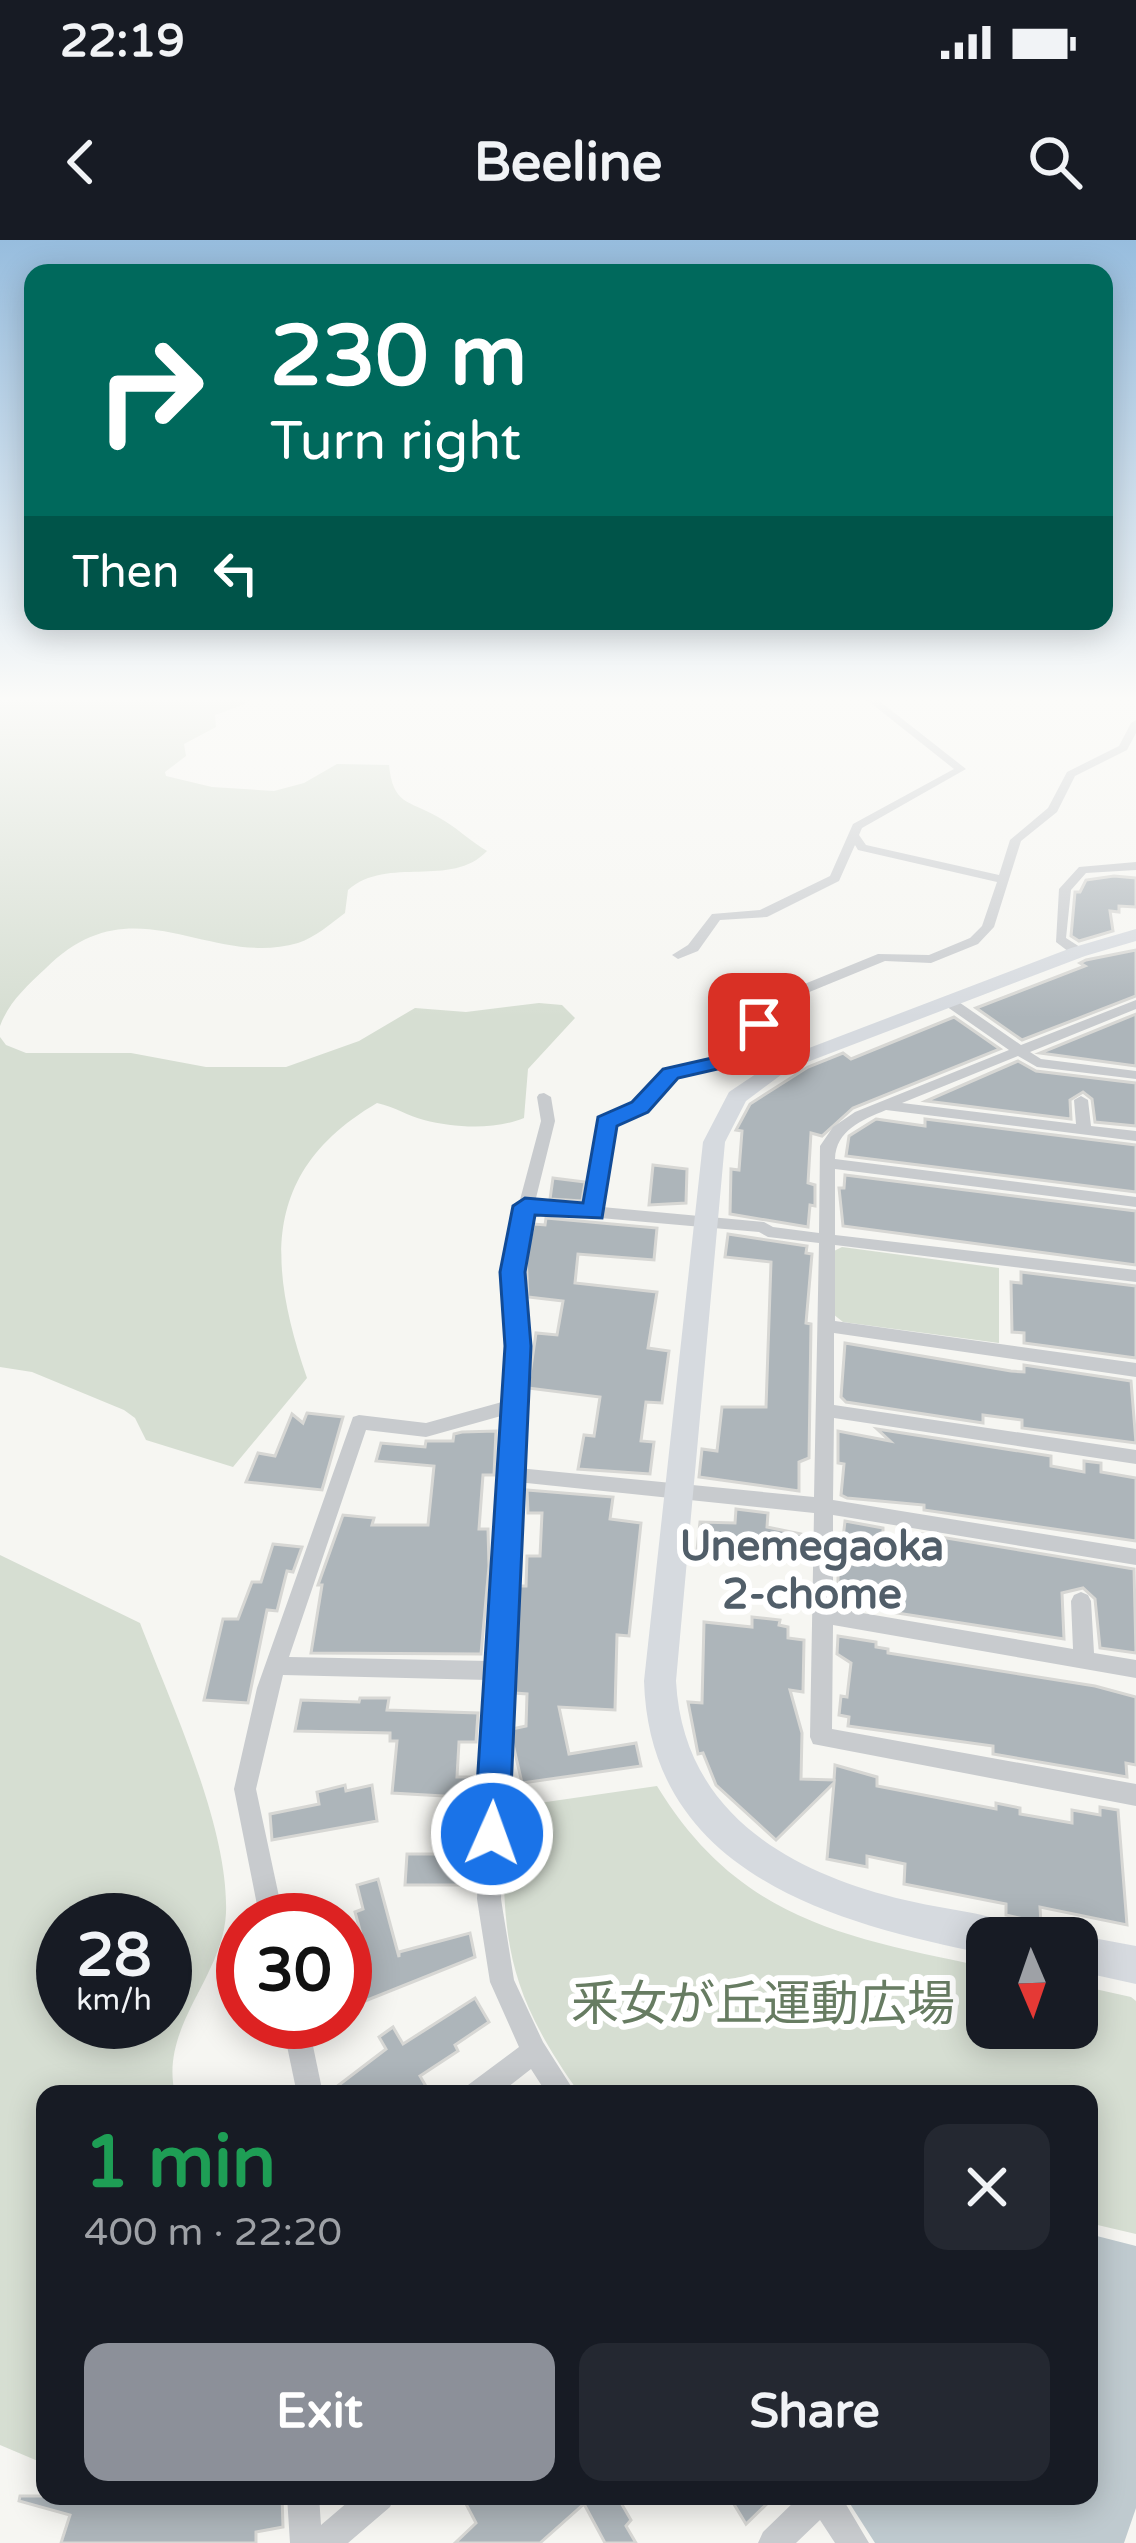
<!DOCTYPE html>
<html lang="en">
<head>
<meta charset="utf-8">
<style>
	body { margin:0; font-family:"Varela Round","Noto Sans JP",sans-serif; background:#242831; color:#f1f3f6; height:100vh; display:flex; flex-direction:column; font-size:45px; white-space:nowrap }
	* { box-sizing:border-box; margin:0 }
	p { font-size:39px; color:#9ea1a6 }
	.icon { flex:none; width:66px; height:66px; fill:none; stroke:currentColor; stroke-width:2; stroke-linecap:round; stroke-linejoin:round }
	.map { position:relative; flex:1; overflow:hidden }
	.details { position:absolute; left:36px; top:1845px; width:1062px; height:420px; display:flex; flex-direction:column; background:#171b24; border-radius:24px; box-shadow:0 6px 30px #0003 }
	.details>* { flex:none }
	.banner { position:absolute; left:24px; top:24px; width:1089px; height:366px; border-radius:24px; box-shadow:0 6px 30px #0003; background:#00695c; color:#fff; overflow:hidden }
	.needle { width:78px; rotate:178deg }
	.controls { position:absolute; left:966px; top:1677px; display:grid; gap:24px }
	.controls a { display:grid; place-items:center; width:132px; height:132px; border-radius:24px; background:#171b24; box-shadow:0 6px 30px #0003; font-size:60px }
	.speed { position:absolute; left:36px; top:1653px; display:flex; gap:24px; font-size:60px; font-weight:700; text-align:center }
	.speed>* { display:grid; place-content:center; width:156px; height:156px; border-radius:50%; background:#171b24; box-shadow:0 6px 30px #0003; line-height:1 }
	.speed small { font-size:30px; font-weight:400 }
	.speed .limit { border:18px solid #d22; background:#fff; color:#111 }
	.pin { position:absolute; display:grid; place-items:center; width:102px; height:102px; color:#fff; margin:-51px; border-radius:24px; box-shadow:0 6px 18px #0006 }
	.me { position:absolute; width:132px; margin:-66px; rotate:2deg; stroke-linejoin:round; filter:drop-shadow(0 0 9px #0008) }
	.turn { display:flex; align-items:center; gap:42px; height:252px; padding:0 48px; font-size:54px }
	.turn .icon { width:156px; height:156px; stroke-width:2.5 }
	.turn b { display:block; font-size:84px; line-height:102px }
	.then { display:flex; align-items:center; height:114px; padding:0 48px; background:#0003; gap:24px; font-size:45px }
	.round { display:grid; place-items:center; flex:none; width:126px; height:126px; border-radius:24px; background:#242831 }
	.head { display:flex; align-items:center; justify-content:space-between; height:204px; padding:0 48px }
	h1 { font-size:72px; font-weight:800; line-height:90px; color:#1e9e55 }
	.button { display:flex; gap:24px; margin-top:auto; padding:24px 48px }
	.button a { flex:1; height:138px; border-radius:24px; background:#8c9099; color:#fff; font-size:48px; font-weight:800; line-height:138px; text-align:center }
	.button a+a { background:#242831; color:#f1f3f6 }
	.status { display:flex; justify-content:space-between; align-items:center; height:84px; padding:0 60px; background:#171b24; direction:ltr }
	.status svg { height:33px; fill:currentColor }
	header { display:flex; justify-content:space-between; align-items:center; height:156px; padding:0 48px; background:#171b24; font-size:54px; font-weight:800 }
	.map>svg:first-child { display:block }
	.green { fill:#d6ded2; fill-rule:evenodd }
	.water { fill:#bfcacf }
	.building { fill:#adb5ba; stroke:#d7d7d4; stroke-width:3 }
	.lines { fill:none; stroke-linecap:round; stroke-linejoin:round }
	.street { fill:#c8cbce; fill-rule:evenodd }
	.secondary { fill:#d6dadf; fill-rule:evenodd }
	.route { fill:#1a73e8; stroke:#114b97; stroke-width:3 }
	.labels { text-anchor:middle; stroke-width:12; stroke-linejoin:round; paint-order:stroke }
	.neighbourhood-label { font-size:42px; font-weight:bold; fill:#515e69; stroke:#fff }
	.near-park-label { font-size:48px; fill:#677c62; stroke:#fff }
</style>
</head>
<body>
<div class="status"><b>22:19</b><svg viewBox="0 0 49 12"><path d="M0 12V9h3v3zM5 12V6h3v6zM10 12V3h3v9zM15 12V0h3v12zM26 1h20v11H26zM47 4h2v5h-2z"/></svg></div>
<header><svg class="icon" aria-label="back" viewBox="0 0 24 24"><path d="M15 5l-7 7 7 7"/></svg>Beeline<svg class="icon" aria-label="search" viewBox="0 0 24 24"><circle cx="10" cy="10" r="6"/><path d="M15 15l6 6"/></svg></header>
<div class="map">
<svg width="1136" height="2303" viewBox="0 0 1136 2303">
	<rect width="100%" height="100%" fill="#f6f6f2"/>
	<g class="green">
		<path d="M 0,456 L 251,456 L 245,464 L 215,475 L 216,487 L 184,504 L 186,516 L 165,532 L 166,536 L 212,547 L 274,551 L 304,543 L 337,524 L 389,525 C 393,565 408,560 438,577 C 455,586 470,601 487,611 C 451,649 388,615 348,650 L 345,673 C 330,684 316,697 298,703 C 208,729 133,640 45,729 C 26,747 9,762 0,786 Z"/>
		<path d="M 539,763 L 562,765 L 575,778 L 528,829 L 524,878 C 495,890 455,888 424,880 C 408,876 395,867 377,863 C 261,931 268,1025 307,1138 L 233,1227 L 146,1200 L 135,1178 L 124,1170 L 32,1132 L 0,1127 L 0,797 L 6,805 L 26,813 L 131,813 L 206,827 L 286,827 L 359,801 L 415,768 L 466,772 Z"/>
		<polygon points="842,1007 999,1028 999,1103 843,1082 833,1074 834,1011"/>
		<path d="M 0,1315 L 140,1383 C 171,1464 229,1587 226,1673 C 223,1738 159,1786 175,1854 L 45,1854 L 45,2224 L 0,2205 ZM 165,1680 L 165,1782 L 63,1782 L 63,1680 Z"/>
		<path d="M 657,1546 C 739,1680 844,1697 987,1727 L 987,1788 L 1077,1788 L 1077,1745 L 1131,1757 L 1136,1761 L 1136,1994 L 1089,1983 L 1089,1854 L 580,1854 C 503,1747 502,1695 504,1568 Z"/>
	</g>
	<polygon class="water" points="1089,1994 1136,2006 1136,2268 1124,2303 875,2303 845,2256 1089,2256"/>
	<g class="building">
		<polygon points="1114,636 1136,638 1136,667 1119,666 1119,672 1110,671 1113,691 1079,701 1071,696 1075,652 1080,652 1086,640"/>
		<polygon points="1136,710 1136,756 1022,800 976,768 1085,726 1080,723 1086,720"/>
		<polygon points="1136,774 1136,826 1040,813"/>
		<polygon points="954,777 1000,809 853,868 822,896 811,893 808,943 815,945 815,966 810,965 808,987 730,974 731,929 739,930 742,891 736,890 750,864 808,827 843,813 851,819"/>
		<polygon points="1018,821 1036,831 1136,843 1136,886 1095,882 1092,859 1083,852 1070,860 1071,879 926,861"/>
		<polygon points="876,879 925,886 925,879 1136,905 1136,952 846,916 849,896"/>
		<polygon points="653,925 687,929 686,963 649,965"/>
		<polygon points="845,935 1136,971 1136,1025 843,986 839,948 844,948"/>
		<polygon points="553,938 585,942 582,961 550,959"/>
		<polygon points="546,978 657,988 654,1020 578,1014 575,1043 657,1052 648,1108 669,1111 662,1163 646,1162 641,1201 654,1202 650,1234 578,1229 584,1195 594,1196 600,1157 528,1148 536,1093 557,1095 563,1061 528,1057 526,1016 534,984 545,985"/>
		<polygon points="728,994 807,1006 806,1013 812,1014 806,1083 811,1084 809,1218 799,1222 799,1251 699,1237 702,1209 717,1211 722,1167 766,1167 771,1022 725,1017"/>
		<polygon points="1021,1032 1136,1046 1136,1118 1024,1103 1024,1093 1012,1092 1011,1042 1021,1043"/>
		<polygon points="845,1103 1011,1131 1024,1132 1024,1125 1131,1141 1136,1203 1022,1188 1022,1180 983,1175 983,1183 846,1162 841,1157"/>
		<polygon points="307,1173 343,1177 322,1250 246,1242 258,1213 275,1216 292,1174 303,1183"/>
		<polygon points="877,1189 1051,1216 1051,1226 1084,1232 1084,1221 1101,1223 1101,1232 1136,1238 1136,1301 924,1270 924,1265 847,1258 841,1255 844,1224 838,1223 838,1191 890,1201"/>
		<polygon points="496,1191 494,1235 483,1235 479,1289 488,1289 489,1326 481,1414 311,1413 322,1345 318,1345 343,1275 374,1278 372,1285 428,1285 434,1226 376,1221 381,1203 425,1207 426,1201 453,1201 454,1194 462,1192"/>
		<polygon points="527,1250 613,1257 610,1279 641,1283 629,1396 617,1395 615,1470 559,1467 569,1514 636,1503 641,1526 522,1543 512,1500 512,1489 526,1486 527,1454 515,1453 518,1346 526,1346 527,1316 540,1316 542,1273 528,1273"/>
		<polygon points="736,1269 768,1273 767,1287 801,1294 801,1316 697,1310 700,1282 735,1283"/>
		<polygon points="845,1281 883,1288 883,1295 922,1302 922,1294 1134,1329 1136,1413 1100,1408 1095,1359 1083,1348 1062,1353 1064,1399 884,1371 884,1365 844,1357 845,1349 838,1348 838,1306 842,1307"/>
		<polygon points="273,1304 302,1307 293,1332 287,1331 277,1371 267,1370 248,1463 204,1460 223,1379 238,1379 252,1342 261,1342"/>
		<polygon points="752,1377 780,1380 779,1385 788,1387 788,1398 804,1400 803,1452 790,1450 802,1493 801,1539 834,1540 835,1525 877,1537 877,1546 996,1569 996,1563 1020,1568 1020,1574 1072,1583 1072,1570 1100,1575 1100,1567 1118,1570 1127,1685 1040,1667 1041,1683 1006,1675 1006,1664 904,1644 905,1624 867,1616 867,1627 827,1619 834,1543 776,1600 716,1545 703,1513 698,1514 688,1462 702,1463 704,1382 752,1387"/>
		<polygon points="838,1396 876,1402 876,1407 888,1409 888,1413 1095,1446 1136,1457 1136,1525 1126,1523 1127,1537 993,1514 993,1506 848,1486 849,1477 839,1475 841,1456 847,1457 851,1423 837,1414"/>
		<polygon points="360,1458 389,1458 387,1470 478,1473 476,1502 459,1502 457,1537 479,1537 478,1558 392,1553 397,1501 390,1501 390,1493 295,1491 301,1460 359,1462"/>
		<polygon points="345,1545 346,1551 372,1545 377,1581 272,1600 270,1574 319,1564 317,1552"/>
		<polygon points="407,1614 475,1614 473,1645 405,1645"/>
		<polygon points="378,1639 399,1717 399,1712 470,1693 475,1717 345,1769 345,1732 369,1723 355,1672 363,1669 357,1645"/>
		<polygon points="475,1758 489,1782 455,1805 458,1811 420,1836 427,1848 419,1854 327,1854 386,1809 379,1797 393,1787 403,1804"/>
		<polygon points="20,2256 120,2256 145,2262 146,2256 207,2256 217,2262 282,2256 283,2287 256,2292 256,2303 61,2303 70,2275 19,2261"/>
		<polygon points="476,2256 617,2256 631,2280 626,2286 636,2303 605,2303 584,2264 540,2303 455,2303 476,2283 466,2264"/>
		<polygon points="729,2256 775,2256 746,2284"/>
	</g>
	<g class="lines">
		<g class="street">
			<path d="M 862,456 L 873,456 L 966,529 L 862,588 L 859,595 L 866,605 L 999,635 L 1010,600 L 1048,568 L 1067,532 L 1119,506 L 1131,483 L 1136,480 L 1136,493 L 1127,510 L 1075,536 L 1057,572 L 1021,601 L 994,687 L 978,704 L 931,723 L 885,721 L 785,762 L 741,816 L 724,826 L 676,836 L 645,870 L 613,884 L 602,967 L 764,982 L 773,987 L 819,993 L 820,906 L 833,887 L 855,872 L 1009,810 L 943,764 L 943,758 L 953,758 L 1021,805 L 1136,760 L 1136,769 L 1030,812 L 1041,819 L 1136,831 L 1136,839 L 1037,827 L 1018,816 L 902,863 L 1076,884 L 1074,860 L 1081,856 L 1088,860 L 1091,886 L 1136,891 L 1136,901 L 886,870 C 862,880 836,890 835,919 L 1136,957 L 1136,967 L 835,929 L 835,995 L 1136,1030 L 1136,1042 L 835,1005 L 835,1081 L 1136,1123 L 1136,1137 L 834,1093 L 834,1165 L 1136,1210 L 1136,1224 L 834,1178 L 833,1260 L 1136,1309 L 1136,1325 L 833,1275 L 833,1368 L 1073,1409 L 1071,1361 L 1074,1355 L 1081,1352 L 1088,1355 L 1091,1361 L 1094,1413 L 1136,1420 L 1136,1438 L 833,1385 L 832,1489 L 1136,1544 L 1136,1566 L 813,1504 L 810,1497 L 814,1273 L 517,1242 L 501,1659 L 514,1740 L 543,1802 L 576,1854 L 547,1854 L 531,1829 L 499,1854 L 464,1854 L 468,1845 L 519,1807 L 490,1742 L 477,1659 L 488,1440 L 283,1435 L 256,1549 L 284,1680 L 260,1680 L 234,1549 L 257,1448 L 353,1177 L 359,1175 L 426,1183 L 502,1162 L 509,1106 L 505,1016 L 541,881 L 537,857 L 539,854 L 544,853 L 551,857 L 555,881 L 535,962 L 586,966 L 599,882 L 635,864 L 666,830 L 715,820 L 731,810 L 775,756 L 878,714 L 929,715 L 970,698 L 982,686 L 997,642 L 858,610 L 855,605 L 839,641 L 767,677 L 720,680 L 698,711 L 678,719 L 672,715 L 688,705 L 712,674 L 760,670 L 830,636 L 853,584 L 954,529 ZM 532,972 L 759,992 L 768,997 L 819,1003 L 814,1257 L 518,1228 L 527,1106 L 521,1016 ZM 501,1176 L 489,1421 L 289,1417 L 366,1190 L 426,1197 Z"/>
			<polygon points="1136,622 1136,630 1086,633 1071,650 1066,698 1083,709 1083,715 1073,715 1056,702 1059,649 1079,627"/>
			<polygon points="282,1782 308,1782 323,1854 297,1854"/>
			<polygon points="287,2256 319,2256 321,2285 355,2256 395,2256 390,2267 348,2303 290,2303"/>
			<polygon points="800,2256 841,2256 869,2303 835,2303 820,2280 796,2303 758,2303 763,2292"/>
		</g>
		<g class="secondary">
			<path d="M 1136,689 L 1136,701 L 1085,716 L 789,829 L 746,861 L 725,902 L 676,1441 C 683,1573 790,1633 905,1660 C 941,1669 980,1671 1014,1685 L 1019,1698 L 987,1698 L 987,1714 C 832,1683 650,1633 644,1441 L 703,902 L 729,852 L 775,821 L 1071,708 Z"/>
			<polygon points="1077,1695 1136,1706 1136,1744 1077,1731 1077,1698 1069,1698"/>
		</g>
	</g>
	<linearGradient id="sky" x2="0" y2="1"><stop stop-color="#97bdde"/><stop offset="0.59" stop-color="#fbfbf9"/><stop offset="1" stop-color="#fbfbf9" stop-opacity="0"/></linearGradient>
	<rect width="1136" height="778" fill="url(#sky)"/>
	<polygon class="route" points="759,778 770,784 744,818 726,827 678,838 648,872 617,886 602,978 535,975 525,1032 531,1106 509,1594 504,1606 492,1610 479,1606 474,1594 505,1106 500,1032 513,966 525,958 583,963 598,877 632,862 663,829 712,818 729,808 752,780"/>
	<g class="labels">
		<g class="neighbourhood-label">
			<text x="812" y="1320">Unemegaoka<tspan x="812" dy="48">2-chome</tspan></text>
		</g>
		<g class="near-park-label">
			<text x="763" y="1780">釆女が丘運動広場</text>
		</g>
	</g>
</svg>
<div class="controls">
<a><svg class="needle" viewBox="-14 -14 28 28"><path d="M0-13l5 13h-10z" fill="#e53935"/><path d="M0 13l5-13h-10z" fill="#9ea1a6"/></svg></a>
</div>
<div class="speed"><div>28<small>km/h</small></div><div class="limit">30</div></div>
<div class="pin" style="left:759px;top:784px;background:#d93025"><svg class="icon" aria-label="arrive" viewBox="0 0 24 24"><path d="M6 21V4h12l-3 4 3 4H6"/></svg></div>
<svg class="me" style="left:492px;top:1594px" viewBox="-20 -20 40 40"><circle r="17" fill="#1a73e8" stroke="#fff" stroke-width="3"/><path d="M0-11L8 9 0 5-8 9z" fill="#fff"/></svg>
<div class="banner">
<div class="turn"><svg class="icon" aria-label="right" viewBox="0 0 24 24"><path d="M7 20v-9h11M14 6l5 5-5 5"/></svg><div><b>230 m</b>Turn right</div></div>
<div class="then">Then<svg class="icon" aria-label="left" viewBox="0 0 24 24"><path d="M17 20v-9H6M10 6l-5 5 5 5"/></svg></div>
</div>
<section class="details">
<div class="head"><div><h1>1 min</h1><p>400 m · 22:20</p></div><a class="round"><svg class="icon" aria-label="close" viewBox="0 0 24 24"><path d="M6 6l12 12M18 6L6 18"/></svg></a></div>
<div class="button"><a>Exit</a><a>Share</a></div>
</section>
</div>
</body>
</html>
